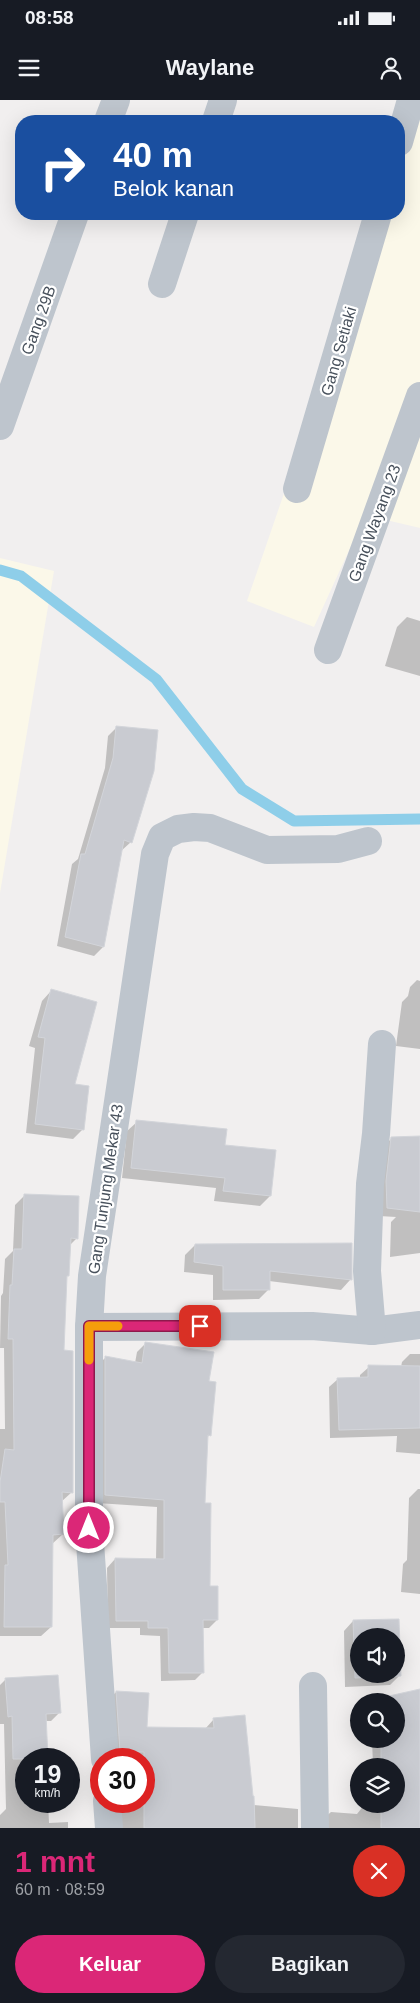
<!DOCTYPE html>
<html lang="id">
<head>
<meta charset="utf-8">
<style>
	body { margin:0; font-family:Helvetica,sans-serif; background:#242831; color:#f1f3f6; height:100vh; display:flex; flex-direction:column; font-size:19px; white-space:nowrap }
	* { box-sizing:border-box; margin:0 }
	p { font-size:16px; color:#9ea1a6 }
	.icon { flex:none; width:28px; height:28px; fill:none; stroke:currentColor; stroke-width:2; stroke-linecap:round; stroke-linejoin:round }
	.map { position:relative; height:1728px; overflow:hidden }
	.side { display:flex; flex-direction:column; background:#171b24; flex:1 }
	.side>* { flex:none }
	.banner { position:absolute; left:15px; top:15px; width:390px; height:105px; border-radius:20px; box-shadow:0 5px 20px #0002; background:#1a4fa0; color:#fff; overflow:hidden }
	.controls { position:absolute; left:350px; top:1528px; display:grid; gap:10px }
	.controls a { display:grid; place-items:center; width:55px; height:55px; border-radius:50%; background:#171b24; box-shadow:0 5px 20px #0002; font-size:25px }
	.speed { position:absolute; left:15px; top:1648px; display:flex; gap:10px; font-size:25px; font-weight:700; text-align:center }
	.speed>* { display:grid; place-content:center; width:65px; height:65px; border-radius:50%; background:#171b24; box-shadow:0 5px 20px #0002; line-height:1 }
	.speed small { font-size:12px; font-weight:400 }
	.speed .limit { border:8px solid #d22; background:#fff; color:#111 }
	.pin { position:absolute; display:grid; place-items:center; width:42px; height:42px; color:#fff; margin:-21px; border-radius:10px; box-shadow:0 2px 8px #0006 }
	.me { position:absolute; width:55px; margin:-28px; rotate:0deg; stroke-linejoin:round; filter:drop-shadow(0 0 4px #0008) }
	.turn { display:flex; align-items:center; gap:18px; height:105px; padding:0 15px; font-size:22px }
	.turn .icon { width:65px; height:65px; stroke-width:2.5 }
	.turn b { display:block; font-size:35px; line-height:42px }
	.round { display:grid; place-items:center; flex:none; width:52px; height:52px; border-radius:26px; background:#242831 }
	.head { display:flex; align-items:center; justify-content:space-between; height:85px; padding:0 15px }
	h1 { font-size:30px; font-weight:700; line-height:38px; color:#db2777 }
	.cta { display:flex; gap:10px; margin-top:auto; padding:10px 15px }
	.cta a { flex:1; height:58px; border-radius:30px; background:#db2777; color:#fff; font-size:20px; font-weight:700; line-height:58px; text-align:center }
	.cta a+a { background:#242831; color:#f1f3f6 }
	.status { display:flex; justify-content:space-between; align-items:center; height:35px; padding:0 25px; background:#171b24; direction:ltr }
	.status svg { height:14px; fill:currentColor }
	header { display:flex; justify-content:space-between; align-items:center; height:65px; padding:0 15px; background:#171b24; font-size:22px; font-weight:700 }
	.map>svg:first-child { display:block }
	.commercial { fill:#fbf8e9 }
	.shadow { fill:#0003; fill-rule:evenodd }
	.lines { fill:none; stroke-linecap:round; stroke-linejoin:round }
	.stream { stroke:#8ecee9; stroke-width:11 }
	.building { fill:#c9cbd1; stroke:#d3d5da; fill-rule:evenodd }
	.street { stroke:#bec5cd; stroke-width:28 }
	.route-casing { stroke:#8e194d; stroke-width:12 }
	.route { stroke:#db2777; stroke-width:9 }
	.slow { stroke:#f59e0b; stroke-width:9 }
	.labels { text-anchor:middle; stroke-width:4.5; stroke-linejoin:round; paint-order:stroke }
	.street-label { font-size:16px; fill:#48515c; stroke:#fff }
</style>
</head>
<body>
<div class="status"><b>08:58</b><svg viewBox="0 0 49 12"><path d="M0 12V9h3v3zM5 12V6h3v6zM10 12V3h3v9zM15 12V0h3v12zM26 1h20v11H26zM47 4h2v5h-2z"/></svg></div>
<header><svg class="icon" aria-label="menu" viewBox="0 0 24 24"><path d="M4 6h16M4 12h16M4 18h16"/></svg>Waylane<svg class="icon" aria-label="person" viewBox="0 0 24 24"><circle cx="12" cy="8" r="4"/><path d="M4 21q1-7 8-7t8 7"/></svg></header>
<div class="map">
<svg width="420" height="1728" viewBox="0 0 420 1728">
	<rect width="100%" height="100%" fill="#f1efef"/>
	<g class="commercial">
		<polygon points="420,0 420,428 365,415 314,527 247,501 380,114 399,114 399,61"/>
		<polygon points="0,458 54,471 0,793"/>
	</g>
	<g class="shadow">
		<polygon points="407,517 420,521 420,576 385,566 397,527"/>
		<polygon points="117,627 131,742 121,751 103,847 94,856 57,846 72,764 78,759 105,668 108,636"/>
		<polygon points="417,880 420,881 420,949 396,946 402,902 408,896 410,887"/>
		<polygon points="51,891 83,1029 73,1039 26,1033 35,948 29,946 42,901"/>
		<polygon points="137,1022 224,1046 270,1096 260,1106 214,1101 216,1088 122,1078 127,1031"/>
		<polygon points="392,1038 420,1057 420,1153 390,1157 391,1122 396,1117 379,1116 384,1046"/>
		<polygon points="24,1096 77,1138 69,1146 68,1175 66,1178 63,1251 72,1392 61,1402 63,1434 52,1444 51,1527 41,1536 0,1536 0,1329 5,1329 4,1248 0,1248 1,1196 3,1193 5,1159 13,1151 15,1105"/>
		<polygon points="195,1145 350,1180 341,1190 269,1181 269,1189 259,1199 213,1200 213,1175 184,1172 185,1155"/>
		<polygon points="145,1244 208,1282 210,1335 206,1338 204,1404 209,1488 217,1520 209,1528 202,1528 203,1572 195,1580 161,1581 160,1536 140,1535 140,1528 108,1528 107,1468 115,1459 156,1460 157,1407 97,1403 97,1266 105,1258 135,1263 137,1252"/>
		<polygon points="410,1254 420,1254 420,1354 396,1352 397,1336 330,1338 329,1287 338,1279 360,1278 360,1275 369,1267 401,1267 402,1262"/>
		<polygon points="418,1389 420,1389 420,1494 401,1492 403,1464 407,1460 409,1398"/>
		<path d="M 398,1520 L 399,1576 L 390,1585 L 345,1587 L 344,1531 L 353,1521 ZM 359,1536 L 396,1536 L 396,1574 L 359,1574 Z"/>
		<polygon points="5,1580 60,1612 51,1621 45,1621 26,1659 26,1701 48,1701 49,1723 68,1722 68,1728 0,1728 0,1715 6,1709 4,1624 0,1624 0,1585"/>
		<polygon points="420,1590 420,1728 322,1728 322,1720 331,1712 357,1714 365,1704 396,1704 396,1666 373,1666 372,1639 396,1639 396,1601 378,1601 381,1599"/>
		<polygon points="116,1592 145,1628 205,1629 214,1619 253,1705 298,1709 298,1728 116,1728 110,1701 144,1701 144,1659 112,1659 108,1601"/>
	</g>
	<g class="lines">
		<polyline class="stream" points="0,470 21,476 156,579 242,689 294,721 420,719"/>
	</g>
	<g class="building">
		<polygon points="116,626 158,630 154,671 132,743 124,740 104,847 65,837 81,754 85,754 113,658"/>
		<polygon points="51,889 97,902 75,984 89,986 84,1030 35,1024 45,938 38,937"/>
		<polygon points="136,1020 227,1029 225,1045 276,1050 271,1096 223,1091 225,1078 131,1068"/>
		<polygon points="420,1036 420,1112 387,1108 386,1081 391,1037"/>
		<polygon points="24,1094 79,1096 78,1139 71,1138 69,1176 67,1176 64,1250 73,1251 73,1393 62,1392 64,1434 53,1435 52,1527 4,1527 5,1465 8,1465 5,1402 0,1402 0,1382 5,1349 14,1350 13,1239 8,1239 10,1185 12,1185 14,1149 22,1149"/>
		<polygon points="352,1143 352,1180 270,1171 270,1190 223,1190 223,1166 194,1162 195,1144"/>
		<polygon points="145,1242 214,1252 209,1281 216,1282 211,1336 208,1335 205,1403 211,1403 210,1486 218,1486 218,1520 203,1520 204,1573 169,1573 168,1528 148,1528 148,1521 116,1521 115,1458 164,1459 164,1400 105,1395 105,1256 142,1263"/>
		<polygon points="368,1265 420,1266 420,1328 339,1330 337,1278 368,1277"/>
		<path d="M 399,1519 L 401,1576 L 355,1578 L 353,1520 ZM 359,1536 L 396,1536 L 396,1574 L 359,1574 Z"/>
		<polygon points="58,1575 61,1613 46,1614 48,1659 13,1659 12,1616 8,1617 5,1578"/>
		<polygon points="420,1589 420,1728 381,1728 381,1704 396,1704 396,1666 381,1666 381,1639 396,1639 396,1601 380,1601 380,1598"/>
		<polygon points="116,1591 149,1593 147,1627 214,1628 213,1618 245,1615 253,1696 254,1696 255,1728 144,1728 144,1652 120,1652"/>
	</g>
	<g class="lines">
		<g class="street">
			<polyline points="108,21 116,0"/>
			<polyline points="216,21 223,0"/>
			<polyline points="399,42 411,0"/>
			<polyline points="162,184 185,114"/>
			<polyline points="0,326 75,114"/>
			<polyline points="297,389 378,114"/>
			<polyline points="328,550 420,296"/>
			<polyline points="89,1227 312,1226 372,1231 420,1225"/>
			<polyline points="372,1231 367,1171 370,1084 376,1034 382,944"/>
			<polyline points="313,1586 315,1728"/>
			<polyline points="105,1659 89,1428 89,1227 92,1176 155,754 162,737 178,729 194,727 210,728 267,750 338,749 368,741"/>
			<polyline points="107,1701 109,1728"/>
		</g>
	</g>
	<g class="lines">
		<defs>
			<polyline id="route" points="89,1428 89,1226 200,1226"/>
		</defs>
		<use href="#route" class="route-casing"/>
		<use href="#route" class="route"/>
		<polyline class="slow" points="89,1260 89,1226 118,1226"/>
	</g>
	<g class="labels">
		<g class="street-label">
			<text transform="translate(38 220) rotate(-70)" y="6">Gang 29B</text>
			<text transform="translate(338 251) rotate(-74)" y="6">Gang Setiaki</text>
			<text transform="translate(374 423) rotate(-70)" y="6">Gang Wayang 23</text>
			<text transform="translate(105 1089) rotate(-82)" y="6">Gang Tunjung Mekar 43</text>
		</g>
	</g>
</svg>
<div class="controls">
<a><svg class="icon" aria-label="sound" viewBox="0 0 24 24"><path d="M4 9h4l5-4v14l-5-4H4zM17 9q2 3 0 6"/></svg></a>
<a><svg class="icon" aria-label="search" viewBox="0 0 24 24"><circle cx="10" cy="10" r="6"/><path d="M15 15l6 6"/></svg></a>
<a><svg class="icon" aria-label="layers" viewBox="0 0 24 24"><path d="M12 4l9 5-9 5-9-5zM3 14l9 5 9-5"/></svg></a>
</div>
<div class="speed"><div>19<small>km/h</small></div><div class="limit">30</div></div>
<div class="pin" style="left:200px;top:1226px;background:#d93025"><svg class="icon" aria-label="arrive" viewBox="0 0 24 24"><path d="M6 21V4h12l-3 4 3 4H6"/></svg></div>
<svg class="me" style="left:89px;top:1428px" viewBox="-20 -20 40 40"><circle r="17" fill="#db2777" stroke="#fff" stroke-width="3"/><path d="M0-11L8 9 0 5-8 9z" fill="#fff"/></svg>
<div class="banner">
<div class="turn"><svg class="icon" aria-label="right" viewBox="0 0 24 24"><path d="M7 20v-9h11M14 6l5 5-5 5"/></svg><div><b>40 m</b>Belok kanan</div></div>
</div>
</div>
<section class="side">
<div class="head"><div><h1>1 mnt</h1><p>60 m · 08:59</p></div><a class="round" style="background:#d93025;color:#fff"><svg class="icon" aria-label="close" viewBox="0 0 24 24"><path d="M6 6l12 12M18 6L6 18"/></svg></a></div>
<div class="cta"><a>Keluar</a><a>Bagikan</a></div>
</section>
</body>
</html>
